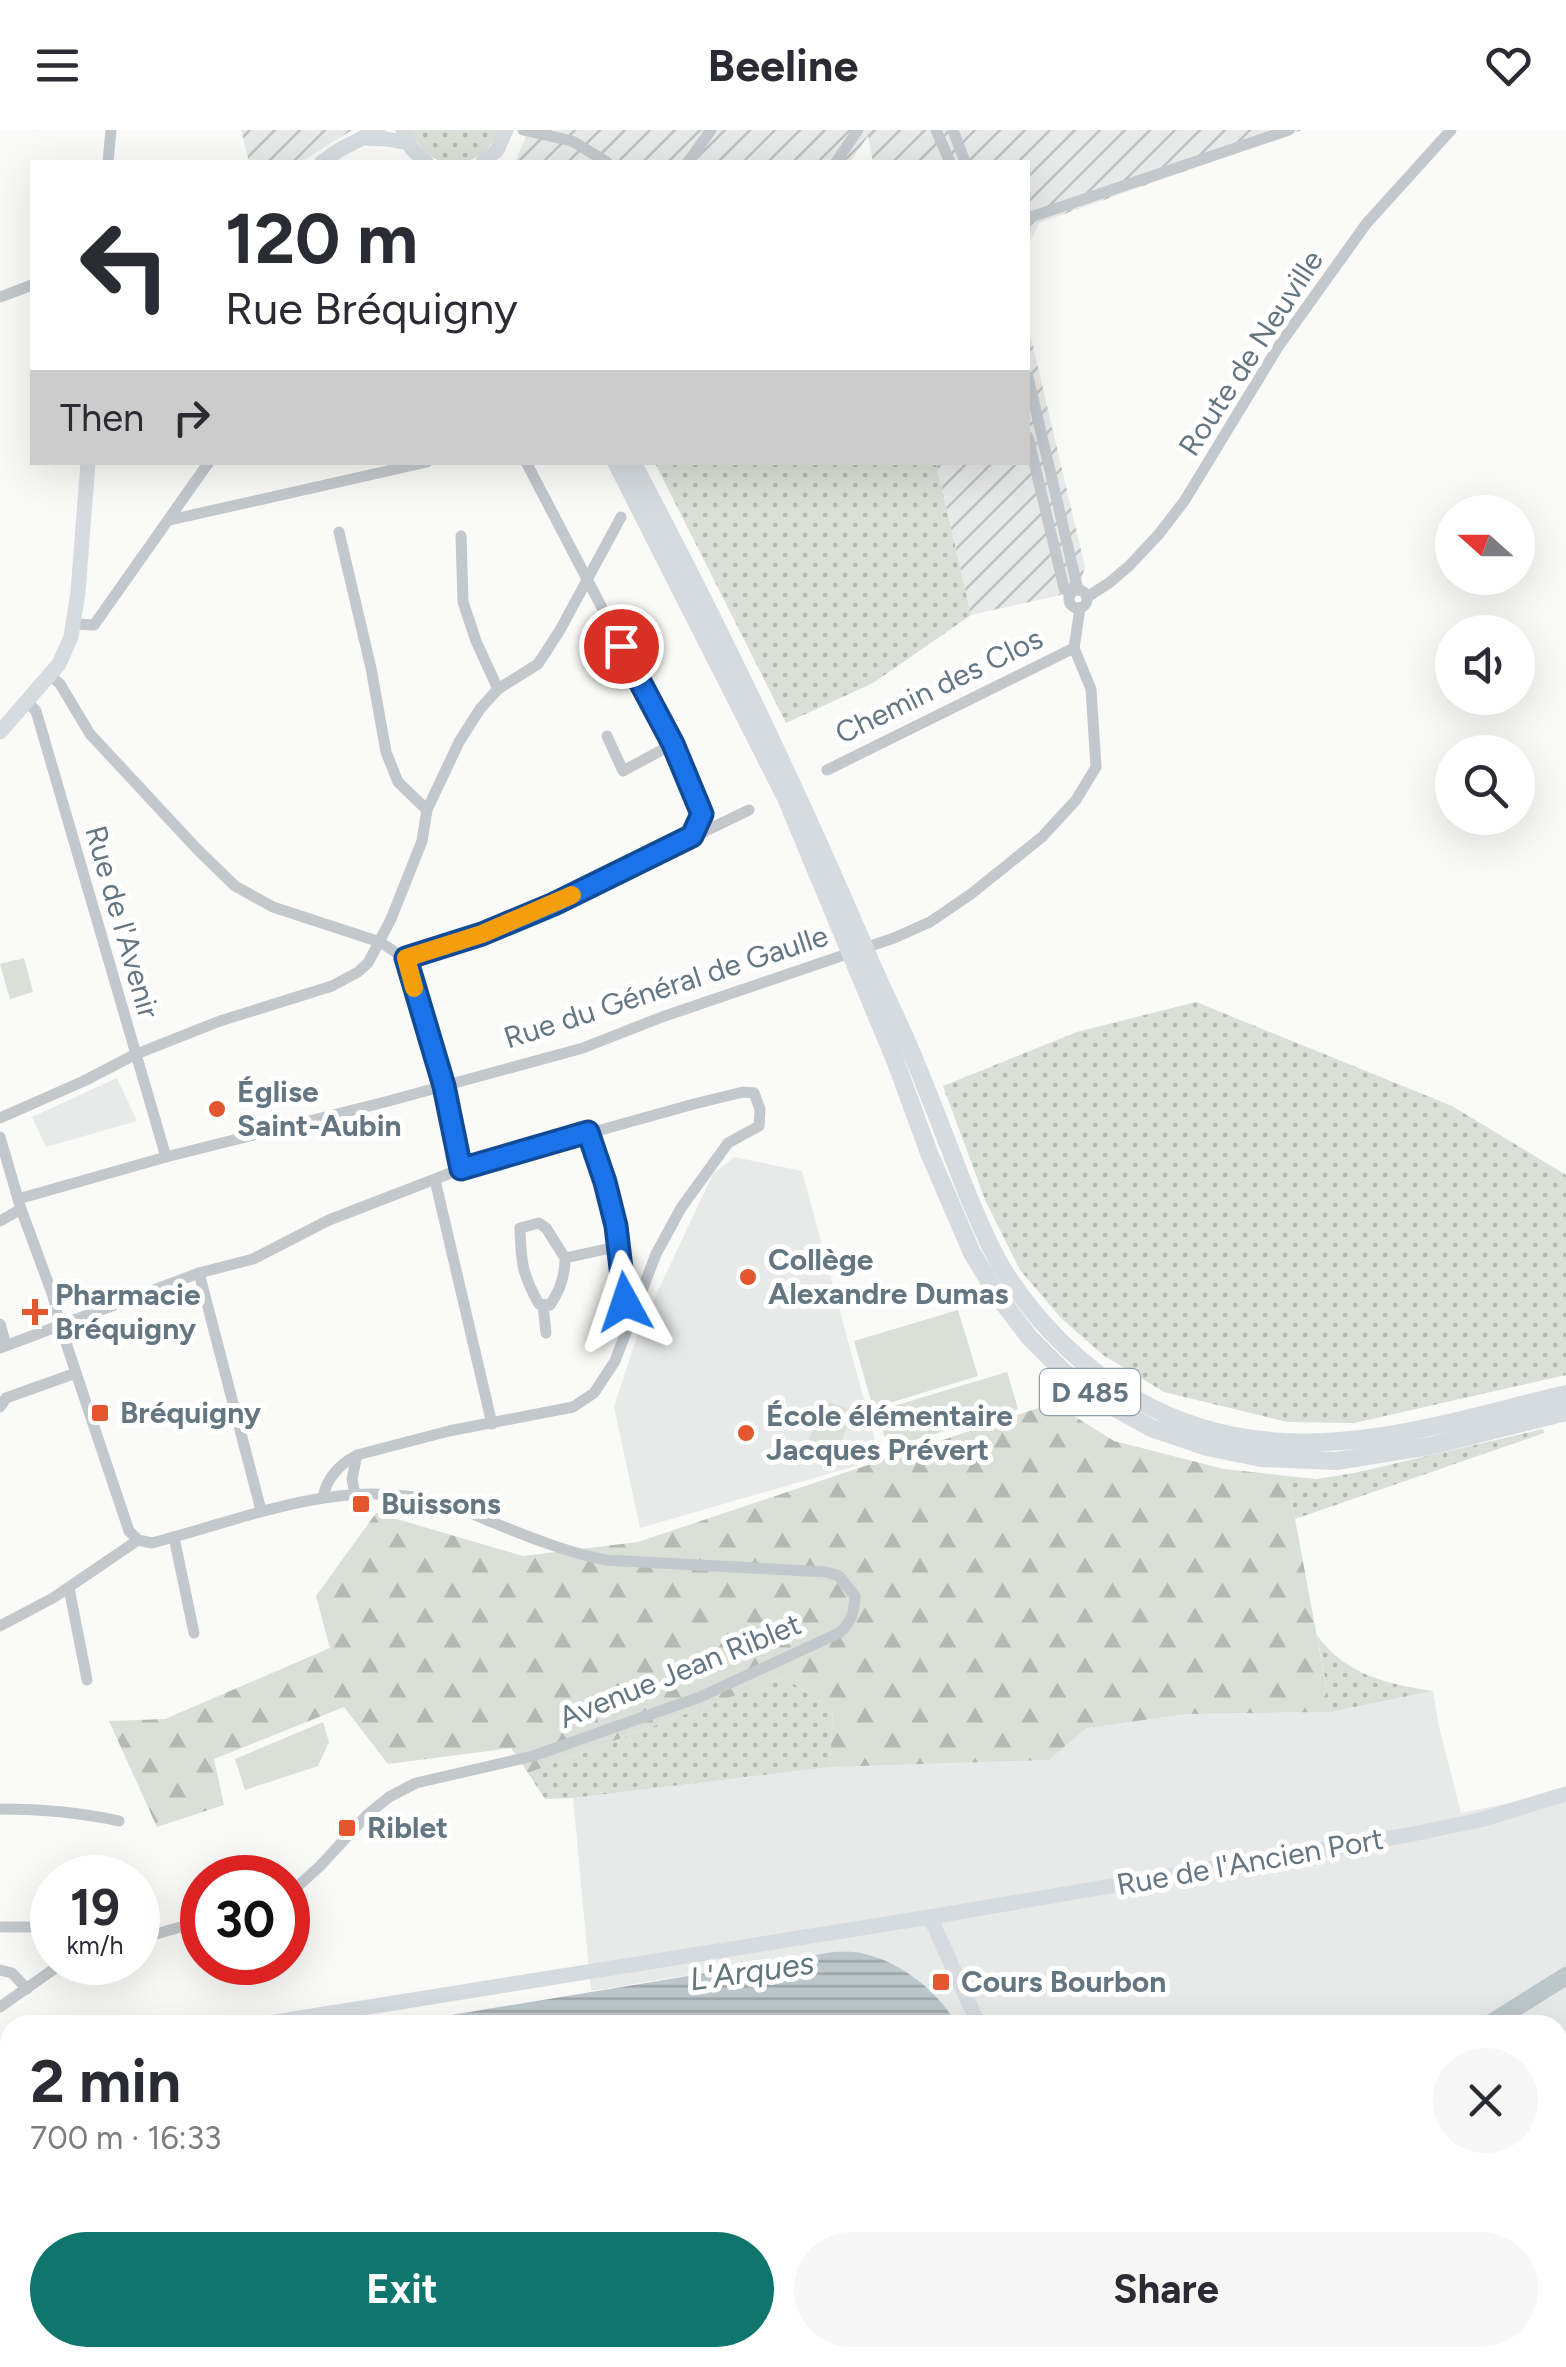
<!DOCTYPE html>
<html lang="en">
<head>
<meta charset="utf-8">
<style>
	body { margin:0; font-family:Figtree,sans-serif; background:#f7f7f7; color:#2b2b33; height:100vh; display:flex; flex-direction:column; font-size:38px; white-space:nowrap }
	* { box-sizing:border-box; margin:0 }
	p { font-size:32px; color:#7c7c81 }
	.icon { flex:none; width:55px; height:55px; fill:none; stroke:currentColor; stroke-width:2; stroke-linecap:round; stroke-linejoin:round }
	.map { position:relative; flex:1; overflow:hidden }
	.details { position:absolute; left:0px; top:1885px; width:1568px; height:352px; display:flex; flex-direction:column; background:#fff; border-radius:30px 30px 0 0; box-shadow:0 10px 40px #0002 }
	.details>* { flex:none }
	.guide { position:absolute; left:30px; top:30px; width:1000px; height:305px; border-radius:0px; box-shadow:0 10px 40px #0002; background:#fff; color:#2b2b33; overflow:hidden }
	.needle { width:65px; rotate:291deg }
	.controls { position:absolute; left:1435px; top:365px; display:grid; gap:20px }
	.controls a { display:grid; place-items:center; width:100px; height:100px; border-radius:50%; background:#fff; box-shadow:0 10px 40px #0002; font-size:50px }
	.speed { position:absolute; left:30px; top:1725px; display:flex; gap:20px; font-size:50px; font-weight:700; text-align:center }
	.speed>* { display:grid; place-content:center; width:130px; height:130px; border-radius:50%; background:#fff; box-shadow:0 10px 40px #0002; line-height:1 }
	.speed small { font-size:25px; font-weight:400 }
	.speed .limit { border:15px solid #d22; background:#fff; color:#111 }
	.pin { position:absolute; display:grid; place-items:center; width:85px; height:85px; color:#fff; margin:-42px; border:5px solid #fff; border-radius:50%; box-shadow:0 2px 10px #0007 }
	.me { position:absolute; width:110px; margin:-55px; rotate:355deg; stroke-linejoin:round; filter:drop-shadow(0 0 8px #0008) }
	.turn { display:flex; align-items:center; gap:35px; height:210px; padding:0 30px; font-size:45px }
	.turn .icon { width:130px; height:130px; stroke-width:2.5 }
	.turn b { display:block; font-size:70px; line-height:85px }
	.then { display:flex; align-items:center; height:95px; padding:0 30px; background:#0003; gap:20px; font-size:38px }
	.round { display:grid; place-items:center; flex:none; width:105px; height:105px; border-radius:52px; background:#f7f7f7 }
	.summary { display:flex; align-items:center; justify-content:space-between; height:170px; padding:0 30px }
	h1 { font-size:60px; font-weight:700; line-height:75px }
	.cta { display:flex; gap:20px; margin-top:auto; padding:20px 30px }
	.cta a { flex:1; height:115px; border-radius:60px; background:#0f766e; color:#fff; font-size:40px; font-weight:700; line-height:115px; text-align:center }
	.cta a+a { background:#f7f7f7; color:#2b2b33 }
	header { display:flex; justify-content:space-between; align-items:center; height:130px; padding:0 30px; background:#fff; font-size:45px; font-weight:700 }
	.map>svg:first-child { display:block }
	.built { fill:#e8e9e9 }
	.industrial { fill:url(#industrial-furrows) }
	.grass { fill:url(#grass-dots) }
	.forest { fill:url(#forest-firs) }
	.park { fill:#dadfd7 }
	.water { fill:url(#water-rules) }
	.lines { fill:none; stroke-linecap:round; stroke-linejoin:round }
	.river { stroke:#bbc7cb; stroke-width:18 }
	.minor { stroke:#c3c8cc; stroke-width:11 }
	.major { stroke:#d6dbdf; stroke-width:15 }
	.highway { stroke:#d6dbdf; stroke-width:18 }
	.route-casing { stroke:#114b97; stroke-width:25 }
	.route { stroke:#1a73e8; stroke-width:18 }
	.slow { stroke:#f59e0b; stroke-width:18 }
	.poi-dot { fill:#e4572e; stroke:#fff; stroke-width:4 }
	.labels { text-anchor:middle; stroke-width:10; stroke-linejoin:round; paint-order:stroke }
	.shield { fill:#fff; stroke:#939fa8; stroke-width:2.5 }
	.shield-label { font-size:28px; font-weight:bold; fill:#657683 }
	.street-label { font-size:30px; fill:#657683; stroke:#fff }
	.poi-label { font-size:30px; font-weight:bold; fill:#657683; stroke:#fff; text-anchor:start }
	.water-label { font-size:32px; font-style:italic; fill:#60757c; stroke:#fff }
</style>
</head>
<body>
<header><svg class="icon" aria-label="menu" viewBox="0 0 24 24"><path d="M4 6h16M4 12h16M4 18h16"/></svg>Beeline<svg class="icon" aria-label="heart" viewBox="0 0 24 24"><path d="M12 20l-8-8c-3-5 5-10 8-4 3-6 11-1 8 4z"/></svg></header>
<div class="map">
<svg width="1566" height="2237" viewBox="0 0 1566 2237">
	<defs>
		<pattern id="industrial-furrows" width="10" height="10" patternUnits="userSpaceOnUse" patternTransform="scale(2.5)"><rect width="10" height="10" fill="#e8e9e9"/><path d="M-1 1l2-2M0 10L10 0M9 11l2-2" fill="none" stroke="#c0c1c2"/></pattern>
		<pattern id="grass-dots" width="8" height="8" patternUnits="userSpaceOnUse" patternTransform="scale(2.5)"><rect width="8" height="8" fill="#dadfd7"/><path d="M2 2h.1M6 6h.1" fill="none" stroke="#b4b9b4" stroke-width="1.8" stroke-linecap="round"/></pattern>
		<pattern id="forest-firs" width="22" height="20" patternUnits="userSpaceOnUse" patternTransform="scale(2.5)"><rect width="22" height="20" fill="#dadfd7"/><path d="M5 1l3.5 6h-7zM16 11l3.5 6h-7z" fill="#b4b9b4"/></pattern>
		<pattern id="water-rules" width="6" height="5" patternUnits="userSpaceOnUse" patternTransform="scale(2.5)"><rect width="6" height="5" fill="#bbc7cb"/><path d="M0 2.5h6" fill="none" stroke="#9ca6aa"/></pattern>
	</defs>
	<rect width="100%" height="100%" fill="#fafaf8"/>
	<g class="built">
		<polygon points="117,948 137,991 46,1017 32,987"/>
		<polygon points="734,1027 802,1041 880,1329 640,1398 614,1277 638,1203 713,1044"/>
		<polygon points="1433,1561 1439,1597 1461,1683 1566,1661 1566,2021 1558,2025 1558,1895 957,1895 936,1866 895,1836 865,1824 833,1822 591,1861 573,1668 830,1637 1049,1630 1087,1598 1187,1584 1331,1582"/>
		<polygon points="982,2228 1394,2228 1379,2237 978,2237"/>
	</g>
	<g class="industrial">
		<polygon points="241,0 352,0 301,32 249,32"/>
		<polygon points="526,0 1302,0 1039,93 1028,116 1028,32 873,32 868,6 850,32 515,32 525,9"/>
		<polygon points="1028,195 1085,437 1081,451 1060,465 971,485 936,333 1028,332"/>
		<polygon points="10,1946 10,2032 0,2036 0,1948"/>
		<polygon points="10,2100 10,2228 269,2228 243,2237 0,2237 0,2104"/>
		<polygon points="738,2228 982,2228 978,2237 712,2237"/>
	</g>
	<g class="grass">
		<path d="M 411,0 L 499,0 C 480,44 429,45 411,0 Z"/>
		<polygon points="655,333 936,333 971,485 873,553 786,593"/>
		<polygon points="1196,872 1452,976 1566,1045 1566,1245 1354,1293 1288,1292 1164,1262 1103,1225 1061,1188 1020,1140 986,1072 943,956 1077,902"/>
		<polygon points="1543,1299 1544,1303 1295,1389 1287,1346 1316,1349 1354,1343"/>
		<path d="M 1317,1505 C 1345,1545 1388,1554 1433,1561 L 1331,1582 Z"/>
		<polygon points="784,1547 833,1580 830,1637 573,1668 545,1669 528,1643"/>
	</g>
	<polygon class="forest" points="1053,1273 1114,1311 1224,1339 1287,1346 1331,1582 1187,1584 1087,1598 1049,1630 830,1637 833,1580 784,1547 528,1643 511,1618 388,1634 344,1577 214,1629 224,1675 157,1697 109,1591 165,1589 330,1518 316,1466 376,1383 523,1426 638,1412"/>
	<g class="park">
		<polygon points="24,828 33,862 10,869 0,834"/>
		<polygon points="958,1180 978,1246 873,1278 854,1211"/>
		<polygon points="1007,1242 1018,1279 888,1318 877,1281"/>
		<polygon points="823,1270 852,1280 836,1328 806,1318"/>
		<polygon points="323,1592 329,1612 318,1636 245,1660 235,1629"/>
		<polygon points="1566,2187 1566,2237 1465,2237 1483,2228 1558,2228 1558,2190"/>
	</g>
	<g class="water">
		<path d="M 833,1822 C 843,1822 855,1821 865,1824 C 902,1833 939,1862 957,1895 L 852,1895 L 835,1892 L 814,1895 L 391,1895 Z"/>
		<polygon points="10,2032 10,2100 0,2104 0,2036"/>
		<polygon points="269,2228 738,2228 712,2237 243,2237"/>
	</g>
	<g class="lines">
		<polyline class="river" points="1488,1895 1566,1846"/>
		<g class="minor">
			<polyline points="523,0 572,11 607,32"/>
			<polyline points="936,0 950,32"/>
			<polyline points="953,0 965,32"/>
			<polyline points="108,32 111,0"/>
			<polyline points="688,32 711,0"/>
			<polyline points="836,32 858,0"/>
			<polyline points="1028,88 1289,0"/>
			<polyline points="0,167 32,155"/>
			<polyline points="1028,247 1078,460"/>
			<polyline points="1028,307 1064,458 1070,464"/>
			<polyline points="526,332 673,614 701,684 692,706"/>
			<polyline points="170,390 427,332"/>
			<polyline points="339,402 371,538 386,622 398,652 427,680"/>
			<polyline points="461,406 463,472 476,511 498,559"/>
			<circle cx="1078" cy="469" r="9"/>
			<polyline points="1087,467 1109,453 1129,436 1159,404 1185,370 1278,217 1366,94 1451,0"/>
			<polyline points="75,494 94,495 209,332"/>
			<polyline points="1074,518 1080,478"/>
			<polyline points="50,545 60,554 90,604 197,719 235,756 273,777 380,812 406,829 444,956 461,1039"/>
			<polyline points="27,572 36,581 166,1027"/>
			<polyline points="607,606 623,641 673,614"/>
			<polyline points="827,640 1074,518"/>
			<polyline points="406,829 482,803 554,774 749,680"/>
			<polyline points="0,988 84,951 134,925 220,891 332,856 358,842 368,833 391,789 422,711 427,680 459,612 480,579 498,559 538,534 560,500 621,387"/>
			<path d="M 587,1002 C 599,1034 611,1066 617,1100 C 622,1127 617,1160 632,1184"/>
			<polyline points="0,1007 21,1079 53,1166 60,1195 129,1401 138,1410"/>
			<polyline points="435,1050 492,1294"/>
			<polyline points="18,1069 166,1027 385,972 583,918 662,887 894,808 930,792 971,764 1042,707 1076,670 1096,637 1091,559 1074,518"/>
			<polyline points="0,1091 21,1079"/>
			<path d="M 565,1128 C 565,1146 560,1161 550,1175 L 539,1174 C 522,1144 521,1132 520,1098 L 539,1093 L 546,1098 L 565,1128 L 620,1116"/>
			<polyline points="199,1143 261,1380"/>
			<polyline points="543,1175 546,1203"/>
			<polyline points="0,1194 6,1215"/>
			<path d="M 0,1218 L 199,1143 L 253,1129 L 329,1090 L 461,1039 L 694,974 L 743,962 L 754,963 L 760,979 L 759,996 L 728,1013 L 681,1078 L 656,1124 L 615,1231 L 594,1263 L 573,1277 L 449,1301 L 357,1325 C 340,1334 327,1347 323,1367"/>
			<polyline points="0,1277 6,1268 76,1243"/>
			<polyline points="355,1364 352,1349 357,1325"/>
			<polyline points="174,1407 194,1503"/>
			<polyline points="69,1458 87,1550"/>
			<path d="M 0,1496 L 53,1468 L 138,1410 L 152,1413 C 249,1388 344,1344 446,1374 C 461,1378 475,1385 489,1391 C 527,1406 565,1422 606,1430 L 826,1442 L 839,1446 L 855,1466 C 854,1482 852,1492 839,1503 L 700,1567 L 533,1626 L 416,1653 L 389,1667 L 367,1685 L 320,1736 L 298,1756 L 288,1762"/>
			<path d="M 0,1679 C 41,1679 79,1682 119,1691"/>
			<polyline points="0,1797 52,1797"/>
			<polyline points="138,1809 202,1791"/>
			<polyline points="0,1840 12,1843 27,1859"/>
			<polyline points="0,1877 64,1832"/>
			<polyline points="0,2021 10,2013"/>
			<polyline points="1558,2068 1566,2065"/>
		</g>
		<g class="major">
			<polyline points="403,0 412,19 426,32"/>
			<polyline points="367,8 387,9 408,13"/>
			<polyline points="322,32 339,20 378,0"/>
			<polyline points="483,32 497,20 506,0"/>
			<polyline points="0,602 59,534 71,507 78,462 88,332"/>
			<polyline points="930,1787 979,1895"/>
			<polyline points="256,1895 930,1787 1408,1705 1480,1690 1566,1664"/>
			<polyline points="0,1936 10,1934"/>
			<polyline points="1558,2170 1566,2167"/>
			<polyline points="998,2228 998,2237"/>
			<polyline points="1400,2237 1416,2228"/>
			<polyline points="1422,2237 1436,2228"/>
		</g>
		<g class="highway">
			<polyline points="488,29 488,32"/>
			<polyline points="616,332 786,668 895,930 929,1023 972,1123 998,1166 1029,1207 1064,1242 1106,1273 1151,1298 1207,1317 1261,1328 1336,1331 1430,1316 1566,1282"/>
			<path d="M 632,332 C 718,494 797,659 869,828 C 882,859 897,888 910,919 C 931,968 949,1018 969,1068 C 982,1098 994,1129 1014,1156 C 1062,1225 1131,1279 1213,1301 C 1332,1333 1451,1291 1566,1264"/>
		</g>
	</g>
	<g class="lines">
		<defs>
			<polyline id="route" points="621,516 673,614 702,684 692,706 554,774 482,804 406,828 444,956 461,1039 588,1002 605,1052 616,1096 625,1172"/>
		</defs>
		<use href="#route" class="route-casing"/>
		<use href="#route" class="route"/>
		<polyline class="slow" points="414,858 406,828 482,804 572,765"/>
	</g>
	<g class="poi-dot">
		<circle cx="217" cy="979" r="10"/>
		<circle cx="748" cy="1147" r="10"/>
		<path d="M30 1167h10v10h10v10h-10v10h-10v-10h-10v-10h10z"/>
		<rect x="90" y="1273" width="20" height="20" rx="5"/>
		<circle cx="746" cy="1303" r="10"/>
		<rect x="351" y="1364" width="20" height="20" rx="5"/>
		<rect x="337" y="1688" width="20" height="20" rx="5"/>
		<rect x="931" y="1842" width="20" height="20" rx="5"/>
	</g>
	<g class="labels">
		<rect class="shield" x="1040" y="1239" width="100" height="46" rx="8"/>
		<g class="shield-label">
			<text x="1090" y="1272">D 485</text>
		</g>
		<g class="street-label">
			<text transform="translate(1251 223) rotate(-57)" y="10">Route de Neuville</text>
			<text transform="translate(939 556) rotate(-26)" y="10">Chemin des Clos</text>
			<text transform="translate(122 792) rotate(74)" y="10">Rue de l'Avenir</text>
			<text transform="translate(666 857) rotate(-18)" y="10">Rue du Général de Gaulle</text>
			<text transform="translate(680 1541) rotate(-22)" y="10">Avenue Jean Riblet</text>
			<text transform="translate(1250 1732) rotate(-10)" y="10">Rue de l'Ancien Port</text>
		</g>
		<g class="poi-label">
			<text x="237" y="972">Église<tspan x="237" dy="34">Saint-Aubin</tspan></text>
			<text x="768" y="1140">Collège<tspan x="768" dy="34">Alexandre Dumas</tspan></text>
			<text x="55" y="1175">Pharmacie<tspan x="55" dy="34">Bréquigny</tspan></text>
			<text x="120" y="1293">Bréquigny</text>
			<text x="766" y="1296">École élémentaire<tspan x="766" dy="34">Jacques Prévert</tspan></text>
			<text x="381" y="1384">Buissons</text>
			<text x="367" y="1708">Riblet</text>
			<text x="961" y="1862">Cours Bourbon</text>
		</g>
		<g class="water-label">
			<text transform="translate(752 1841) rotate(-8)" y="11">L'Arques</text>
		</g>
	</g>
</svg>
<div class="controls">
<a><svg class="needle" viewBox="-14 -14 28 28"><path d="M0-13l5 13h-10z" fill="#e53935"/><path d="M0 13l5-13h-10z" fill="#7c7c81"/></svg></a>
<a><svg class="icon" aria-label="sound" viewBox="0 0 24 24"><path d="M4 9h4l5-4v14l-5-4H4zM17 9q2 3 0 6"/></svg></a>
<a><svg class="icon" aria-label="search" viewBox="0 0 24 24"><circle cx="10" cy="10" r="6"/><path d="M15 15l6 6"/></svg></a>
</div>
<div class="speed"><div>19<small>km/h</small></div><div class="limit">30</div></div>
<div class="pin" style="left:621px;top:516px;background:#d93025"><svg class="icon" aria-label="arrive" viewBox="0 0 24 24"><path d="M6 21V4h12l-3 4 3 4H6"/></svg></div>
<svg class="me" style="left:625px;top:1172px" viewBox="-20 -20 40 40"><path d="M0-17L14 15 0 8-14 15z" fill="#1a73e8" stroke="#fff" stroke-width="4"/></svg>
<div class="guide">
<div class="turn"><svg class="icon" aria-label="left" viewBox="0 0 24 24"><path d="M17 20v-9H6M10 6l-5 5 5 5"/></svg><div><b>120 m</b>Rue Bréquigny</div></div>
<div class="then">Then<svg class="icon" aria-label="right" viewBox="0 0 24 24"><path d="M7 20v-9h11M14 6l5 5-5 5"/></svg></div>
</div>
<section class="details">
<div class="summary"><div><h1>2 min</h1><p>700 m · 16:33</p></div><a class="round"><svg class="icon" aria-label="close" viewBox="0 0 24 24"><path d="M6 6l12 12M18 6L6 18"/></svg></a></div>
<div class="cta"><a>Exit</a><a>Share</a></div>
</section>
</div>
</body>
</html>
